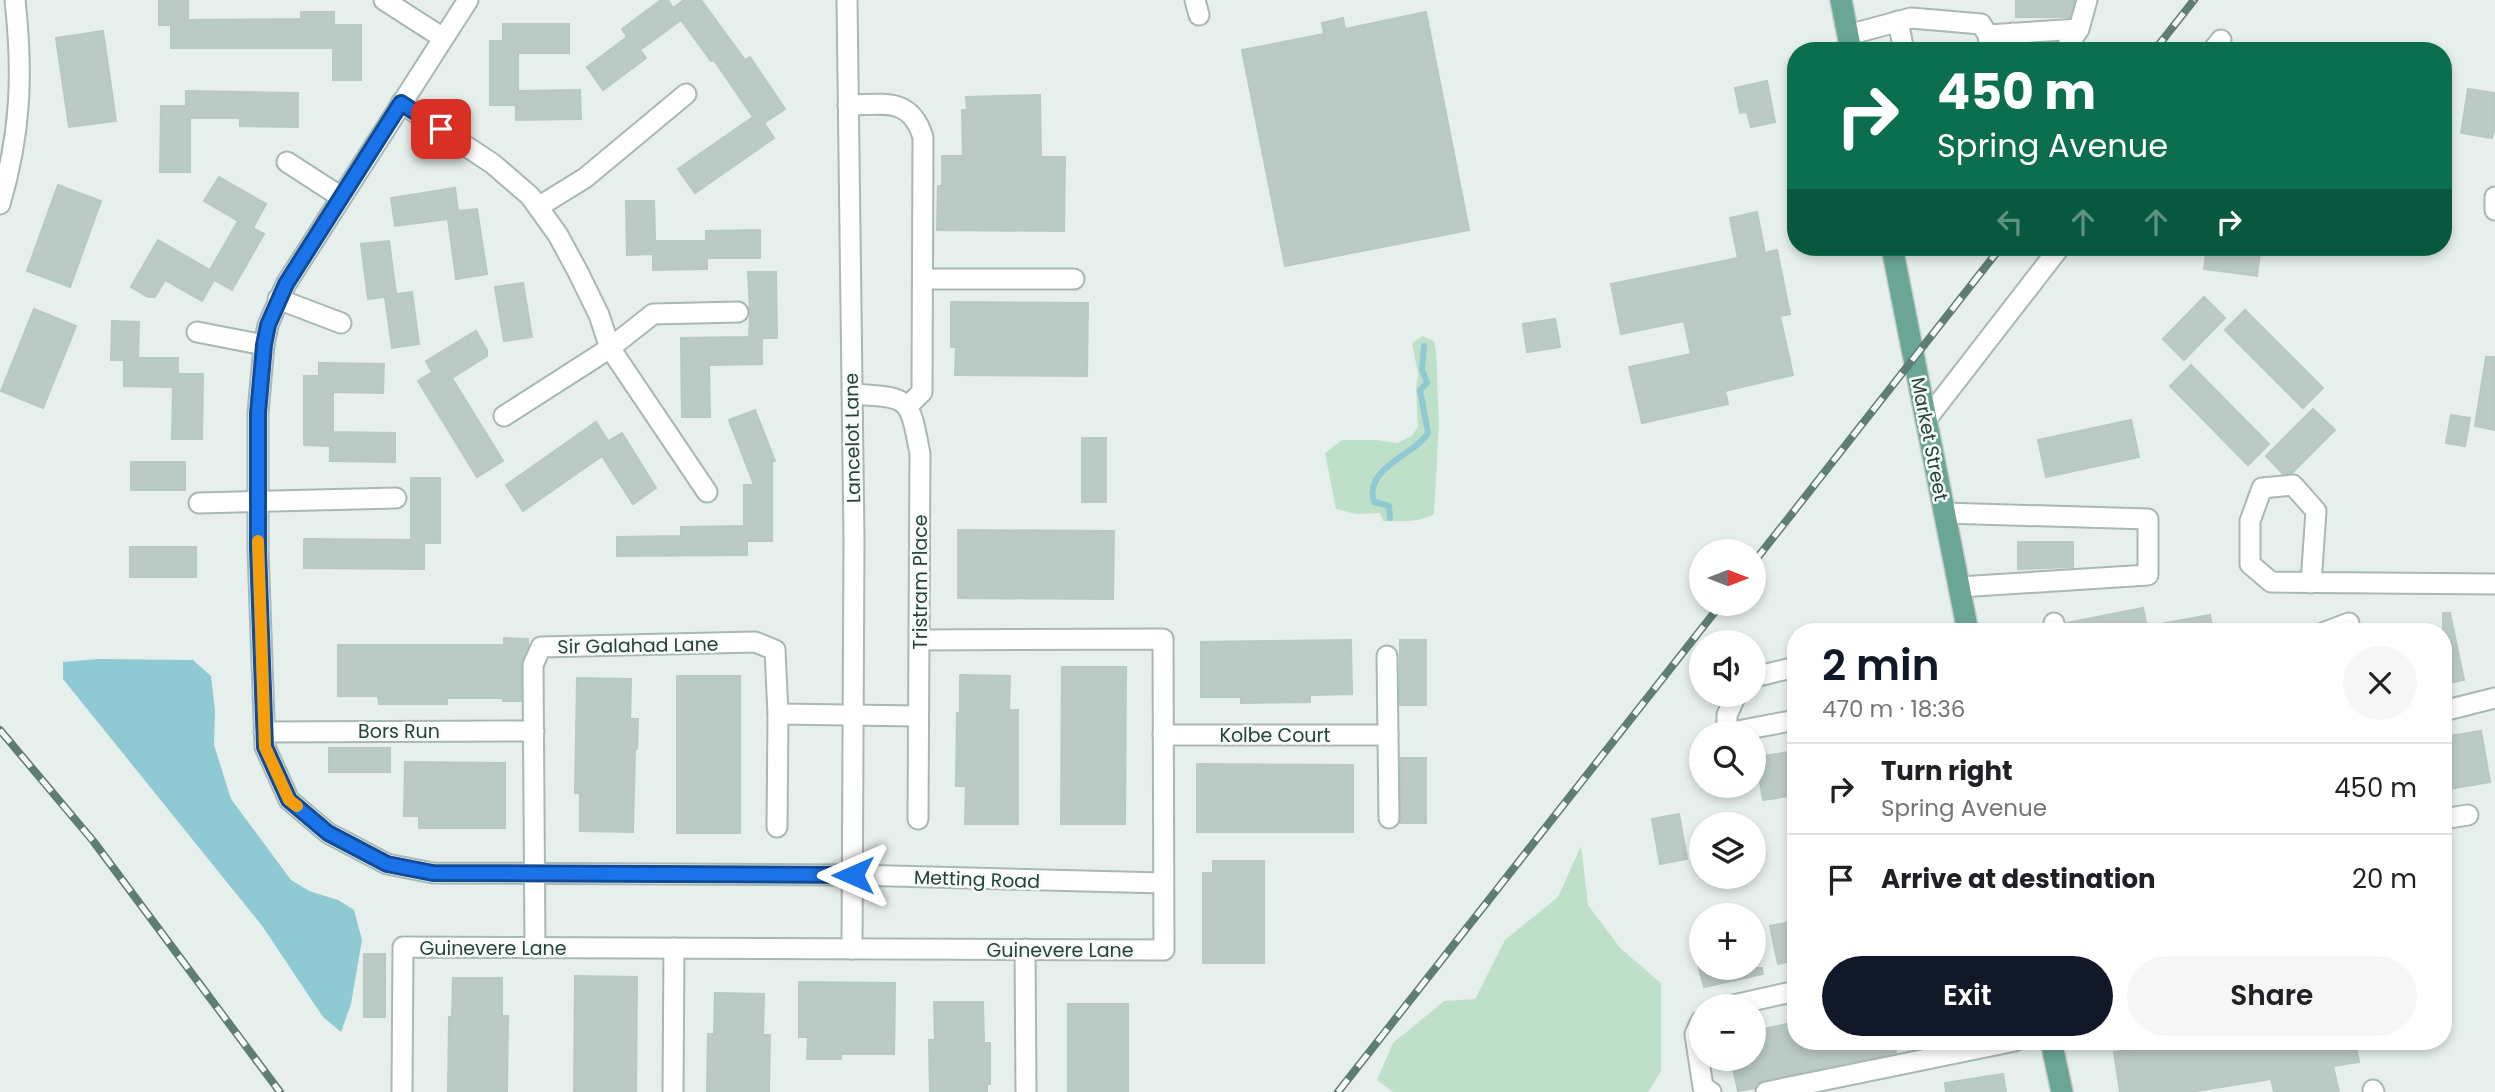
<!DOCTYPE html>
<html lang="en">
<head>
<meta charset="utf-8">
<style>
	body { margin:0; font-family:Poppins,sans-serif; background:#f6f6f6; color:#202124; height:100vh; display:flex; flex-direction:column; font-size:26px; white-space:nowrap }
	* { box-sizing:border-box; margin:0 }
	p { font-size:23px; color:#757577 }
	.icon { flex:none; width:38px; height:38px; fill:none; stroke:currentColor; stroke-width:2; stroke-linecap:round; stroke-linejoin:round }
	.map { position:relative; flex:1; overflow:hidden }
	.details { position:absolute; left:1787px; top:623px; width:665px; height:427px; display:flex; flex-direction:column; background:#fff; border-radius:28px; box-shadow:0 4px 10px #0003 }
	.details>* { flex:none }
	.hud { position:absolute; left:1787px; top:42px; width:665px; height:214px; border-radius:28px; box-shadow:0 4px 10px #0003; background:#0b6e4f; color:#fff; overflow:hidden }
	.needle { width:46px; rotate:90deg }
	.tools { position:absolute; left:1689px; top:539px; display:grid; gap:14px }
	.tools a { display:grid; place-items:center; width:77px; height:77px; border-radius:50%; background:#fff; box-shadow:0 4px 10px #0003; font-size:35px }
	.pin { position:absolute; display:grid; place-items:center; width:60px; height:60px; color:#fff; margin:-30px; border-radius:14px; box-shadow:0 4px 10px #0006 }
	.me { position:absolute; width:77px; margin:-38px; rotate:270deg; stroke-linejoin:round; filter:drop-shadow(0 0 5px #0008) }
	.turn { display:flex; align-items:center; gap:24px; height:147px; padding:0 35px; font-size:32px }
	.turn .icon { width:91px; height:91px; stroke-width:2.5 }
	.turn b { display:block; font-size:49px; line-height:60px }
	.lanes { display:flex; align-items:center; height:66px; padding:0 35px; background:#0003; justify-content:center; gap:35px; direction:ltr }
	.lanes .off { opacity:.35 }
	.round { display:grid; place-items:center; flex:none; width:74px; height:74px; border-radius:37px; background:#f6f6f6 }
	.head { display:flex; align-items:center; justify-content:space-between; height:119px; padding:0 35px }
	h1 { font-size:42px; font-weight:600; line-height:52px; color:#111827 }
	.cta { display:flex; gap:14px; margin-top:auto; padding:14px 35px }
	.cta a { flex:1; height:80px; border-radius:42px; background:#111827; color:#fff; font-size:28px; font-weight:600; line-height:80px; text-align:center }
	.cta a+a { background:#f6f6f6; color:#202124 }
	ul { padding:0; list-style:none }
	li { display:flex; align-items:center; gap:21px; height:91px; padding:0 35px; border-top:2px solid #e0e0e0 }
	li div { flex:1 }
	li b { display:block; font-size:26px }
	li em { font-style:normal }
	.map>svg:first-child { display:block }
	.green { fill:#bfe0c8 }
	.water { fill:#8ec9d4 }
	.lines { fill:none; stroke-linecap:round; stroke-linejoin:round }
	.stream { stroke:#8ec9d4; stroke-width:6 }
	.building { fill:#bbcac4; stroke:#b8c9c2; stroke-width:2 }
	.minor-casing { stroke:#a8b8b2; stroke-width:23 }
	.major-casing { stroke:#c2cac8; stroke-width:24 }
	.minor { stroke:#fff; stroke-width:19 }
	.major { stroke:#6aa596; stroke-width:21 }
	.rail-casing { stroke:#5f7d75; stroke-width:8 }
	.rail { stroke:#f7fbf9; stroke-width:5; stroke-dasharray:16; stroke-linecap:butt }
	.route-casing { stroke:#114b97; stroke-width:18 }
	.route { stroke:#1a73e8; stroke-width:12 }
	.slow { stroke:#f59e0b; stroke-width:12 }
	.labels { text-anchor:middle; stroke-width:5; stroke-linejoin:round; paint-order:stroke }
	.street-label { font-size:19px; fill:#24423a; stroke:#f7fbf9 }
</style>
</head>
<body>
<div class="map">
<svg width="2495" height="1092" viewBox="0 0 2495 1092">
	<rect width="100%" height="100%" fill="#e6efeb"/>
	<g class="green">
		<path d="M 1423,336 L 1434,341 L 1436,351 L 1439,423 L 1434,514 C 1419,523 1400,521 1383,521 L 1380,513 L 1356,514 L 1336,509 L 1325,453 L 1342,440 L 1376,440 L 1397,443 L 1412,436 L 1418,427 L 1416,388 L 1418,374 L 1412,343 Z"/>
		<polygon points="1581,846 1588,905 1621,949 1661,983 1661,1071 1648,1092 1393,1092 1377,1080 1393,1043 1444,1001 1475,999 1505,940 1558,897"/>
	</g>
	<polygon class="water" points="98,659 193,660 211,676 215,711 214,745 231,799 291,880 309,891 338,900 354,910 362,940 351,1004 341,1032 323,1017 263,927 63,679 63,662"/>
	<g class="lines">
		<path class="stream" d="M 1390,518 L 1389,506 L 1374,502 C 1363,468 1415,455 1428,433 L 1420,390 L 1427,383 L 1422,369 L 1424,346"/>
	</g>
	<g class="building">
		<polygon points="159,0 188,0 188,20 301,19 301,12 334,12 334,25 361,25 361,80 333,80 333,48 171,48 171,25 159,25"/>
		<polygon points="661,0 668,0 673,8 684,0 701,0 745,60 750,57 785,109 764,123 774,138 695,193 678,169 753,117 714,60 711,61 681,20 640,50 646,58 603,90 587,67 627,37 622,29"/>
		<polygon points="2016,0 2074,0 2074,3 2070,17 2016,17"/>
		<polygon points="1426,12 1469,230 1285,266 1242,50 1324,34 1322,23 1343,18 1345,29"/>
		<polygon points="503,24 569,24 569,53 518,53 518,91 580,90 581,119 516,120 516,105 490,105 490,41 503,41"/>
		<polygon points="103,31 116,121 69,127 56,38"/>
		<polygon points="1767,81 1775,122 1751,127 1747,112 1740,113 1735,88"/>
		<polygon points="2468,89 2495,93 2495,127 2492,138 2461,133"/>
		<polygon points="186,91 298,93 298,127 240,126 240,118 190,118 190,172 160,172 161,106 186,106"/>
		<polygon points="1040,95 1041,157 1065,157 1064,231 937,230 938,186 942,186 942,156 963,156 962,110 967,110 966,97"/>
		<polygon points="219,177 266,204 253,228 264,234 232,290 214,280 202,301 165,280 155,297 148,297 131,287 158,240 210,270 238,221 204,201"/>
		<polygon points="58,185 101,201 70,287 27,271"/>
		<polygon points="455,188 458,211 477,209 487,274 456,279 448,219 395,226 391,198"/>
		<polygon points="626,201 654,201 655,241 706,241 706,231 760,230 760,258 707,258 707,269 653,270 653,254 627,255"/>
		<polygon points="1757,212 1765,253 1777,250 1790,314 1780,316 1793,375 1725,391 1728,404 1642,423 1629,367 1691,354 1684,321 1621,334 1611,284 1738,258 1730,218"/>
		<polygon points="389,241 396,294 412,292 419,344 392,348 385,297 368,299 361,244"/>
		<polygon points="2207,247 2261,247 2257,276 2204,269"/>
		<polygon points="748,272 776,272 777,338 762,338 762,364 709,365 710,417 682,417 681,338 749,337 750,312"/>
		<polygon points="523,283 532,337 504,341 495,287"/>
		<polygon points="2204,297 2225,318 2184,360 2163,339"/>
		<polygon points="951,302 1088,303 1087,376 955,375 956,347 951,347"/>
		<polygon points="34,309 76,326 43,408 1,391"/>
		<polygon points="2245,310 2323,388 2303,408 2225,330"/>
		<polygon points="1555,319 1560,347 1527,352 1523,324"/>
		<polygon points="112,321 139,322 138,358 178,358 178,374 203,374 202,439 172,439 173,387 124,386 124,360 111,360"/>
		<polygon points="476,331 487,350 487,356 452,378 503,461 477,477 418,381 432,372 426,361"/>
		<polygon points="2486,357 2495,357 2495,430 2475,426"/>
		<polygon points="319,363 384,364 383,393 333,392 333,432 395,433 395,462 330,461 330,446 304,445 304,376 319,376"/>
		<polygon points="2191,365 2269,444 2248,465 2170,386"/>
		<polygon points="2313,409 2335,430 2292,473 2283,474 2266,456"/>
		<polygon points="755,410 775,461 772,462 772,541 747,541 747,555 617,556 617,537 681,536 681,527 744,526 744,485 754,485 729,420"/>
		<polygon points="2451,415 2470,418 2465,446 2446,443"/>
		<polygon points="2131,420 2139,457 2046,477 2038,440"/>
		<polygon points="596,422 608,441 622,433 656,488 633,504 602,456 523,511 506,485"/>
		<rect x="1082" y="438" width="24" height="64"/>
		<rect x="131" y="462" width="54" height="28"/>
		<polygon points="411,478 440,478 440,543 424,543 424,569 304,568 304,539 411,540"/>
		<polygon points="958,530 1114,531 1113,599 958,598"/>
		<polygon points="2018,542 2073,542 2073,567 2018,569"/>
		<rect x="130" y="547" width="66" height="30"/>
		<polygon points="2143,608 2148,632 2067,632 2066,623"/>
		<polygon points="2443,613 2450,613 2464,680 2443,684"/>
		<polygon points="2210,615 2213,632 2161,632 2160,624"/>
		<polygon points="504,638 528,639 528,647 521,665 521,701 503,701 503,698 447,698 447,704 379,704 378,696 338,696 338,645 504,645"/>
		<polygon points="1351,640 1352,694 1310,695 1310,702 1241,703 1241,697 1201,697 1201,642"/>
		<rect x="1400" y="640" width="26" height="65"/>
		<polygon points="1062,667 1126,667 1125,824 1061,824"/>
		<polygon points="960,675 1010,676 1009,710 1018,710 1018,824 965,824 966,786 956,786 957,713 960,714"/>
		<rect x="677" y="676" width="63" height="157"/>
		<polygon points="577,678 631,679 630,719 638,719 637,749 635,749 633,832 580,831 580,793 575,793"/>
		<polygon points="2481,731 2490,782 2443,790 2443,737"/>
		<rect x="329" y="748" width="61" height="24"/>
		<polygon points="1796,751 1796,795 1763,800 1756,757"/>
		<polygon points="1401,758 1426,758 1426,823 1400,823"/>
		<polygon points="405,762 505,763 505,828 419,828 419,816 404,816"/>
		<polygon points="1197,764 1353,765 1353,832 1197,832"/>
		<polygon points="1679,814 1687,859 1660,864 1652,819"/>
		<polygon points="1213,861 1264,861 1264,963 1203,963 1203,873 1213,873"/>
		<polygon points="1796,921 1796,960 1778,964 1770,926"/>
		<rect x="364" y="954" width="21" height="63"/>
		<polygon points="1699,968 1762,968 1763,974 1704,987"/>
		<polygon points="575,976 637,977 636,1092 574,1092"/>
		<polygon points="453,978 502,978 502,1016 508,1016 507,1092 448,1092 449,1017 452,1017"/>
		<polygon points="799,982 895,983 894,1054 841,1054 841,1059 807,1059 808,1037 799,1037"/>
		<polygon points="715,993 764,994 763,1035 770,1035 769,1092 707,1092 708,1034 714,1034"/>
		<polygon points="934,1002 983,1002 984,1043 990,1043 990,1084 987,1084 987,1092 930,1092 929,1040 935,1040"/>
		<rect x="1068" y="1004" width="60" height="88"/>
		<polygon points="1796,1022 1796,1041 1894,1041 1896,1053 1764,1080 1755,1088 1738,1091 1731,1059 1754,1059 1754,1031"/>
		<polygon points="2182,1041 2355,1041 2359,1062 2333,1066 2339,1092 2274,1092 2271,1079 2190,1092 2120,1092 2114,1052"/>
		<polygon points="2003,1074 2006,1092 1946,1092 1945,1083"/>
	</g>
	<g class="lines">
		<defs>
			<g id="minor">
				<polyline points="384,0 443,38"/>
				<polyline points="468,0 286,284 268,325 264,345 258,413 258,550 265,747 289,800 328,833 387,864 433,873 853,875 1163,883"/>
				<polyline points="847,0 854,539 852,949"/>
				<polyline points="1195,0 1199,15"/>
				<polyline points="1898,21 1904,51"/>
				<polyline points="2013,33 2014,51"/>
				<polyline points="1848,35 1911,18 1981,24 1988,35 1990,49"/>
				<polyline points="1988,35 2079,29"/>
				<polyline points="2064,51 2079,29 2087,0"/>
				<polyline points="2212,51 2221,40"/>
				<polyline points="401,103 493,164 530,196 558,235 578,272 599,315 610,348 707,492"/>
				<path d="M 848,105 C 883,105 910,96 923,137 L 922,392 L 908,406"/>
				<polyline points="287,162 341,197"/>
				<polyline points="2495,197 2495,210"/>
				<path d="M 0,204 C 21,133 23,73 15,0"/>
				<polyline points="538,207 585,178 686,94"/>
				<polyline points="923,279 1074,279"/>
				<polyline points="278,299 341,323"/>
				<polyline points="197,332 264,345"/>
				<path d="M 852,394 C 910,398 909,395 920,454 L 918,819"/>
				<polyline points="504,416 610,348 653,314 738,312"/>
				<polyline points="1926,420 2060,247"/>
				<polyline points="199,503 396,498"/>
				<polyline points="1944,513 2148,519 2148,575 1959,587"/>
				<polyline points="2311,583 2316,511 2293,485 2262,488 2250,521 2250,564 2271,582 2495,584"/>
				<polyline points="2054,623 2055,632"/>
				<polyline points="2325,632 2349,623"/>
				<polyline points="1387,656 1389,818"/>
				<polyline points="1754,677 1796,667"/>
				<polyline points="1736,695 1727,715 1727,733 1796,720"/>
				<polyline points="2443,711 2495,698"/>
				<polyline points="778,714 918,716"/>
				<polyline points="264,732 534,731"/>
				<polyline points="1163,735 1388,735"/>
				<polyline points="2443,819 2468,815"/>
				<polyline points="535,948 533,665 541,647 755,642 775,650 778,714 777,827"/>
				<polyline points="1025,949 1026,1092"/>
				<polyline points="1729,1006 1796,991"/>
				<polyline points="1701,1021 1695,1034 1703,1087 1711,1092"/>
				<polyline points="2373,1090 2374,1092"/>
				<polyline points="402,1092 403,947 1164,950 1163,639 920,640"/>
				<polyline points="673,1092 674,948"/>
				<polyline points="1766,1092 2015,1041"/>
			</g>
			<g id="major">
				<polyline points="1841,0 1851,51"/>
				<polyline points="1892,247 1968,632"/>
				<polyline points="2051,1041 2062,1092"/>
			</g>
		</defs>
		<use href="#minor" class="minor-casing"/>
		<use href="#major" class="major-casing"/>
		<use href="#minor" class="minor"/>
		<use href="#major" class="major"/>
		<defs>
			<g id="rail">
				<polyline points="2154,51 2194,0"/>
				<polyline points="1754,562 2001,247"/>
				<polyline points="0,730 94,842 280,1092"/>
				<polyline points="1338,1092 1721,604"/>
			</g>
		</defs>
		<use href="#rail" class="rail-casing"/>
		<use href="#rail" class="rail"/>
	</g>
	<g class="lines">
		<defs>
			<polyline id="route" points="441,129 401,103 286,284 268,325 264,345 258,413 258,550 265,747 289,800 328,833 387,864 433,873 853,875"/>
		</defs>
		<use href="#route" class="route-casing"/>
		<use href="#route" class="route"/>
		<polyline class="slow" points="258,541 265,747 289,800 297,806"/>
	</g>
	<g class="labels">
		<g class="street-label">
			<text transform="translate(852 438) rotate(-91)" y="7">Lancelot Lane</text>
			<text transform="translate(1930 439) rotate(79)" y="7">Market Street</text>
			<text transform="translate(920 582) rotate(-90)" y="7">Tristram Place</text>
			<text transform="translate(638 645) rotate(-1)" y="7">Sir Galahad Lane</text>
			<text x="399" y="738">Bors Run</text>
			<text x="1275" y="742">Kolbe Court</text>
			<text transform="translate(977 879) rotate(2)" y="7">Metting Road</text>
			<text x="493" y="955">Guinevere Lane</text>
			<text x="1060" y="957">Guinevere Lane</text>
		</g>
	</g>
</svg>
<div class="tools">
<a><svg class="needle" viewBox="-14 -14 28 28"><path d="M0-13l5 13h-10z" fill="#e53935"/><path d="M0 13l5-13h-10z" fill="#757577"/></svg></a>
<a><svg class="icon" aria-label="sound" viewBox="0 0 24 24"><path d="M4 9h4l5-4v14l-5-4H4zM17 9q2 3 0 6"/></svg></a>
<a><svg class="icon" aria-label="search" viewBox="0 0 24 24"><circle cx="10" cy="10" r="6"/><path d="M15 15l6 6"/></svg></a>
<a><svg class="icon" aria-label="layers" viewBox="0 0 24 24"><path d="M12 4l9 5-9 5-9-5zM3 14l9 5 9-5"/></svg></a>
<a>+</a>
<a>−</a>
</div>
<div class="pin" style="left:441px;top:129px;background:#d93025"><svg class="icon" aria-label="arrive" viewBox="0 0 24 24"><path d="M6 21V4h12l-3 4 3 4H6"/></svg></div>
<svg class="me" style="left:853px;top:875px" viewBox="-20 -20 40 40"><path d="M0-17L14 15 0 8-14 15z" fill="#1a73e8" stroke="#fff" stroke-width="4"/></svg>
<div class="hud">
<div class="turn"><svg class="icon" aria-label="right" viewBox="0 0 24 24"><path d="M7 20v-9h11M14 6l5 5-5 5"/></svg><div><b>450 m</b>Spring Avenue</div></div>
<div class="lanes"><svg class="icon off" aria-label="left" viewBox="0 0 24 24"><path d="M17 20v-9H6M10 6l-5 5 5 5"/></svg><svg class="icon off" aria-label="ahead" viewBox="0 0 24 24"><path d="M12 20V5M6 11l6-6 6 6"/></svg><svg class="icon off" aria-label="ahead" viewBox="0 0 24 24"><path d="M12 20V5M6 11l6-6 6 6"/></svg><svg class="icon" aria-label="right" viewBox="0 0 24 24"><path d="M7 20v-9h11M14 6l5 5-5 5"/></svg></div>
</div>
<section class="details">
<div class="head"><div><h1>2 min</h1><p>470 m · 18:36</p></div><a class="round"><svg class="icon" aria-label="close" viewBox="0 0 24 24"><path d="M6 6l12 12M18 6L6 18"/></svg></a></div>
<ul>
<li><svg class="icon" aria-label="right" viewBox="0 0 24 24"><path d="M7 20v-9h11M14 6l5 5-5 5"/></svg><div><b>Turn right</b><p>Spring Avenue</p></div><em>450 m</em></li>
<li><svg class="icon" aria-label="arrive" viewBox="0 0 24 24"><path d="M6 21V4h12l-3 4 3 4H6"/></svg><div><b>Arrive at destination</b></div><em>20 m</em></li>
</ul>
<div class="cta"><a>Exit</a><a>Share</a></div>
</section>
</div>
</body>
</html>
